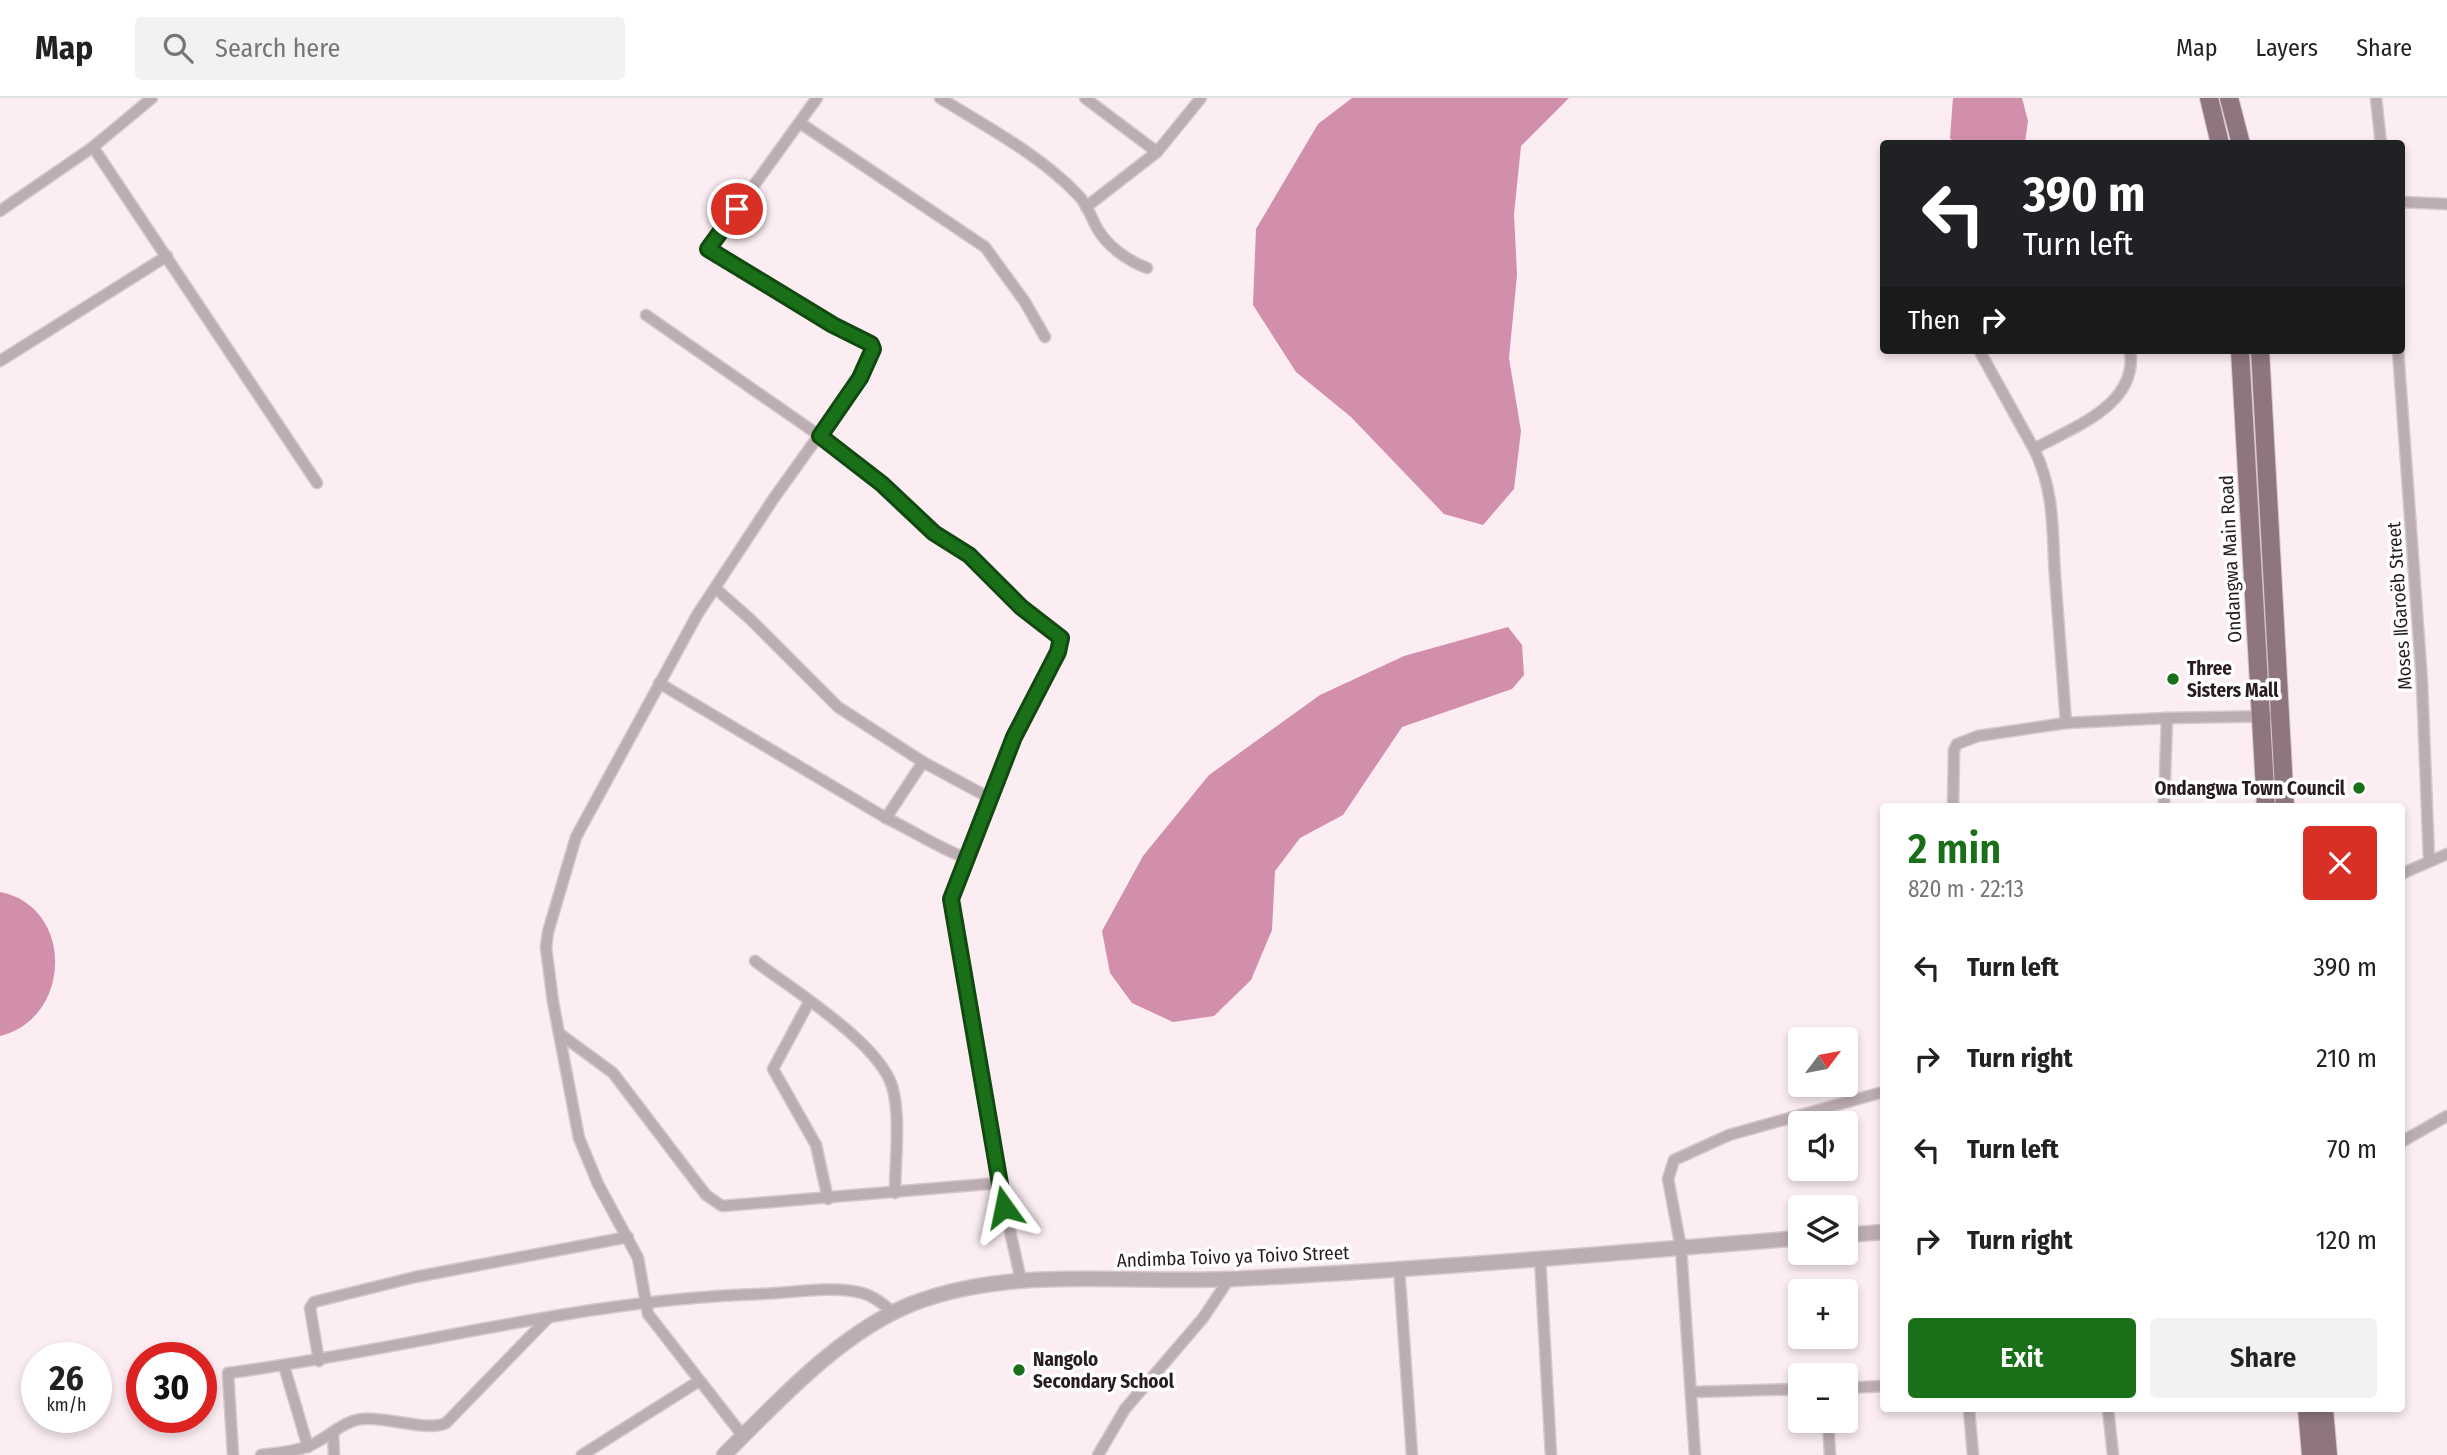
<!DOCTYPE html>
<html lang="en">
<head>
<meta charset="utf-8">
<style>
	body { margin:0; font-family:"Fira Sans Condensed",sans-serif; background:#f2f2f2; color:#222; height:100vh; display:flex; flex-direction:column; font-size:26px; white-space:nowrap }
	* { box-sizing:border-box; margin:0 }
	p { font-size:23px; color:#767676 }
	.icon { flex:none; width:38px; height:38px; fill:none; stroke:currentColor; stroke-width:2; stroke-linecap:round; stroke-linejoin:round }
	.map { position:relative; flex:1; overflow:hidden }
	.sheet { position:absolute; left:1880px; top:705px; width:525px; height:609px; display:flex; flex-direction:column; background:#fff; border-radius:7px; box-shadow:0 4px 10px #0003 }
	.sheet>* { flex:none }
	.hud { position:absolute; left:1880px; top:42px; width:525px; height:214px; border-radius:7px; box-shadow:0 4px 10px #0003; background:#202124; color:#fff; overflow:hidden }
	.needle { width:46px; rotate:58deg }
	.tools { position:absolute; left:1788px; top:929px; display:grid; gap:14px }
	.tools a { display:grid; place-items:center; width:70px; height:70px; border-radius:7px; background:#fff; box-shadow:0 4px 10px #0003; font-size:35px }
	.speed { position:absolute; left:21px; top:1244px; display:flex; gap:14px; font-size:35px; font-weight:700; text-align:center }
	.speed>* { display:grid; place-content:center; width:91px; height:91px; border-radius:50%; background:#fff; box-shadow:0 4px 10px #0003; line-height:1 }
	.speed small { font-size:18px; font-weight:400 }
	.speed .limit { border:10px solid #d22; background:#fff; color:#111 }
	.pin { position:absolute; display:grid; place-items:center; width:60px; height:60px; color:#fff; margin:-30px; border:4px solid #fff; border-radius:50%; box-shadow:0 2px 7px #0007 }
	.me { position:absolute; width:77px; margin:-38px; rotate:348deg; stroke-linejoin:round; filter:drop-shadow(0 0 5px #0008) }
	.turn { display:flex; align-items:center; gap:24px; height:147px; padding:0 28px; font-size:32px }
	.turn .icon { width:91px; height:91px; stroke-width:2.5 }
	.turn b { display:block; font-size:49px; line-height:60px }
	.then { display:flex; align-items:center; height:66px; padding:0 28px; background:#0003; gap:14px; font-size:26px }
	.round { display:grid; place-items:center; flex:none; width:74px; height:74px; border-radius:7px; background:#f2f2f2 }
	.summary { display:flex; align-items:center; justify-content:space-between; height:119px; padding:0 28px }
	h1 { font-size:42px; font-weight:600; line-height:52px; color:#1a7019 }
	.button { display:flex; gap:14px; margin-top:auto; padding:14px 28px }
	.button a { flex:1; height:80px; border-radius:7px; background:#1a7019; color:#fff; font-size:28px; font-weight:600; line-height:80px; text-align:center }
	.button a+a { background:#f2f2f2; color:#222 }
	ul { padding:0; list-style:none }
	li { display:flex; align-items:center; gap:21px; height:91px; padding:0 28px }
	li div { flex:1 }
	li b { display:block; font-size:26px }
	li em { font-style:normal }
	header { display:flex; align-items:center; gap:42px; box-sizing:border-box; height:98px; padding:0 35px; background:#fff; border-bottom:2px solid #e0e0e0 }
	header strong { font-size:33px }
	nav { display:flex; gap:38px; margin-inline-start:auto; font-size:24px }
	.search { width:490px; height:63px; background:#f2f2f2; display:flex; align-items:center; gap:18px; box-sizing:border-box; padding:0 24px; border-radius:7px; color:#767676; font-size:26px }
	.map>svg:first-child { display:block }
	.water { fill:#d28fab }
	.lines { fill:none; stroke-linecap:round; stroke-linejoin:round }
	.minor-casing { stroke:#d5c7cc; stroke-width:13 }
	.tertiary-casing { stroke:#d5c7cc; stroke-width:17 }
	.primary-casing { stroke:#d5c7cc; stroke-width:20 }
	.minor { stroke:#bcadb3; stroke-width:10 }
	.tertiary { stroke:#bcadb3; stroke-width:14 }
	.primary { stroke:#8f757f; stroke-width:18 }
	.route-casing { stroke:#114910; stroke-width:18 }
	.route { stroke:#1a7019; stroke-width:12 }
	.poi-dot { fill:#1a7019; stroke:#fff; stroke-width:2.5 }
	.labels { text-anchor:middle; stroke-width:7; stroke-linejoin:round; paint-order:stroke }
	.street-label { font-size:19px; fill:#281c21; stroke:#fff }
	.poi-label { font-size:19px; font-weight:bold; fill:#281c21; stroke:#fff; text-anchor:start }
</style>
</head>
<body>
<header>
<strong>Map</strong>
<div class="search"><svg class="icon" aria-label="search" viewBox="0 0 24 24"><circle cx="10" cy="10" r="6"/><path d="M15 15l6 6"/></svg>Search here</div>
<nav><a>Map</a><a>Layers</a><a>Share</a></nav>
</header>
<div class="map">
<svg width="2447" height="1357" viewBox="0 0 2447 1357">
	<rect width="100%" height="100%" fill="#fbedf2"/>
	<g class="water">
		<polygon points="1352,0 1569,0 1521,48 1514,116 1517,177 1509,260 1521,333 1514,391 1483,427 1444,416 1351,319 1296,274 1253,207 1256,131 1318,26"/>
		<polygon points="1953,0 2022,0 2028,23 2025,45 1954,45 1950,40"/>
		<polygon points="1508,529 1522,547 1524,577 1512,591 1402,629 1343,717 1300,740 1275,773 1272,832 1251,882 1214,918 1173,924 1132,905 1110,875 1102,833 1143,758 1209,677 1320,597 1404,558"/>
		<path d="M 0,794 C 74,808 73,920 0,938 Z"/>
	</g>
	<g class="lines">
		<defs>
			<g id="minor">
				<path d="M 940,0 C 987,29 1040,57 1078,97 C 1087,106 1091,119 1097,130 C 1107,148 1128,163 1147,170"/>
				<polyline points="1085,0 1157,54"/>
				<polyline points="2376,0 2381,46"/>
				<polyline points="800,25 985,149 1025,204 1045,239"/>
				<polyline points="93,49 317,385"/>
				<polyline points="2401,104 2447,106"/>
				<polyline points="1086,109 1157,54 1201,0"/>
				<polyline points="0,113 93,49 152,0"/>
				<polyline points="646,217 820,338 882,386 934,435 980,467 1029,516 1061,540 1058,554 1014,639 951,801 999,1085 1021,1182"/>
				<path d="M 1979,252 L 2034,351 C 2073,329 2139,307 2130,252"/>
				<polyline points="2398,252 2422,584 2429,762"/>
				<polyline points="0,263 167,158"/>
				<polyline points="715,490 750,521 838,609 923,664 988,699"/>
				<path d="M 659,585 L 886,720 C 914,733 941,752 969,761"/>
				<polyline points="2066,625 2167,620"/>
				<path d="M 1953,709 L 1954,652 L 1957,646 L 1978,638 L 2066,625 C 2062,576 2059,527 2055,478 C 2052,432 2055,394 2034,351"/>
				<polyline points="2164,709 2167,620 2279,618"/>
				<polyline points="886,720 923,664"/>
				<polyline points="2401,776 2447,756"/>
				<path d="M 755,863 C 793,892 878,944 892,988 C 901,1017 895,1064 895,1095"/>
				<polyline points="809,904 773,971 816,1047 828,1101"/>
				<polyline points="560,936 613,975 706,1097 722,1108 999,1085"/>
				<polyline points="2401,1044 2447,1018"/>
				<polyline points="1540,1159 1551,1357"/>
				<polyline points="1399,1169 1412,1357"/>
				<polyline points="319,1263 310,1210 314,1204 415,1179 628,1139"/>
				<polyline points="284,1268 308,1349"/>
				<polyline points="1846,1290 1883,1288"/>
				<polyline points="1691,1294 1801,1291"/>
				<polyline points="1969,1311 1973,1357"/>
				<polyline points="2108,1311 2113,1357"/>
				<polyline points="1828,1323 1830,1357"/>
				<polyline points="333,1335 334,1357"/>
				<polyline points="743,1338 648,1216 638,1160 598,1086 579,1040 553,904 546,849 548,834 576,739 697,517 774,400 860,280 873,251 866,242 833,227 708,151 817,0"/>
				<path d="M 233,1357 L 228,1275 C 406,1252 581,1201 761,1196 C 793,1195 831,1187 862,1195 C 874,1198 884,1207 893,1214"/>
				<path d="M 261,1357 C 277,1355 294,1354 309,1348 C 327,1341 342,1323 362,1321 C 387,1318 426,1334 446,1325 L 549,1219"/>
				<polyline points="582,1357 699,1283"/>
				<polyline points="1098,1357 1125,1311 1203,1220 1229,1181"/>
				<polyline points="1695,1357 1681,1150 1668,1081 1674,1062 1729,1037 1883,994"/>
			</g>
			<g id="tertiary">
				<polyline points="1846,1137 1883,1134"/>
				<path d="M 724,1357 C 778,1303 842,1233 914,1205 C 1015,1167 1126,1186 1231,1181 C 1421,1172 1611,1155 1801,1140"/>
			</g>
			<g id="primary">
				<polyline points="2209,0 2220,46"/>
				<polyline points="2229,0 2241,46"/>
				<polyline points="2240,252 2266,709"/>
				<polyline points="2260,252 2285,709"/>
				<polyline points="2307,1311 2311,1357"/>
				<polyline points="2324,1311 2328,1357"/>
			</g>
		</defs>
		<use href="#minor" class="minor-casing"/>
		<use href="#tertiary" class="tertiary-casing"/>
		<use href="#primary" class="primary-casing"/>
		<use href="#minor" class="minor"/>
		<use href="#tertiary" class="tertiary"/>
		<use href="#primary" class="primary"/>
	</g>
	<g class="lines">
		<defs>
			<polyline id="route" points="737,111 708,151 833,227 871,246 873,251 860,280 820,338 882,386 934,435 969,457 1021,509 1061,540 1058,554 1014,639 951,801 1004,1109"/>
		</defs>
		<use href="#route" class="route-casing"/>
		<use href="#route" class="route"/>
	</g>
	<g class="poi-dot">
		<circle cx="2173" cy="581" r="7"/>
		<circle cx="2359" cy="690" r="7"/>
		<circle cx="1019" cy="1272" r="7"/>
	</g>
	<g class="labels">
		<g class="street-label">
			<text transform="translate(2230 461) rotate(-93)" y="7">Ondangwa Main Road</text>
			<text transform="translate(2399 508) rotate(-94)" y="7">Moses ǁGaroëb Street</text>
			<text transform="translate(1233 1158) rotate(-2)" y="7">Andimba Toivo ya Toivo Street</text>
		</g>
		<g class="poi-label">
			<text x="2187" y="577">Three<tspan x="2187" dy="22">Sisters Mall</tspan></text>
			<text x="2345" y="697" text-anchor="end">Ondangwa Town Council</text>
			<text x="1033" y="1268">Nangolo<tspan x="1033" dy="22">Secondary School</tspan></text>
		</g>
	</g>
</svg>
<div class="tools">
<a><svg class="needle" viewBox="-14 -14 28 28"><path d="M0-13l5 13h-10z" fill="#e53935"/><path d="M0 13l5-13h-10z" fill="#767676"/></svg></a>
<a><svg class="icon" aria-label="sound" viewBox="0 0 24 24"><path d="M4 9h4l5-4v14l-5-4H4zM17 9q2 3 0 6"/></svg></a>
<a><svg class="icon" aria-label="layers" viewBox="0 0 24 24"><path d="M12 4l9 5-9 5-9-5zM3 14l9 5 9-5"/></svg></a>
<a>+</a>
<a>−</a>
</div>
<div class="speed"><div>26<small>km/h</small></div><div class="limit">30</div></div>
<div class="pin" style="left:737px;top:111px;background:#d93025"><svg class="icon" aria-label="arrive" viewBox="0 0 24 24"><path d="M6 21V4h12l-3 4 3 4H6"/></svg></div>
<svg class="me" style="left:1004px;top:1109px" viewBox="-20 -20 40 40"><path d="M0-17L14 15 0 8-14 15z" fill="#1a7019" stroke="#fff" stroke-width="4"/></svg>
<div class="hud">
<div class="turn"><svg class="icon" aria-label="left" viewBox="0 0 24 24"><path d="M17 20v-9H6M10 6l-5 5 5 5"/></svg><div><b>390 m</b>Turn left</div></div>
<div class="then">Then<svg class="icon" aria-label="right" viewBox="0 0 24 24"><path d="M7 20v-9h11M14 6l5 5-5 5"/></svg></div>
</div>
<section class="sheet">
<div class="summary"><div><h1>2 min</h1><p>820 m · 22:13</p></div><a class="round" style="background:#d93025;color:#fff"><svg class="icon" aria-label="close" viewBox="0 0 24 24"><path d="M6 6l12 12M18 6L6 18"/></svg></a></div>
<ul>
<li><svg class="icon" aria-label="left" viewBox="0 0 24 24"><path d="M17 20v-9H6M10 6l-5 5 5 5"/></svg><div><b>Turn left</b></div><em>390 m</em></li>
<li><svg class="icon" aria-label="right" viewBox="0 0 24 24"><path d="M7 20v-9h11M14 6l5 5-5 5"/></svg><div><b>Turn right</b></div><em>210 m</em></li>
<li><svg class="icon" aria-label="left" viewBox="0 0 24 24"><path d="M17 20v-9H6M10 6l-5 5 5 5"/></svg><div><b>Turn left</b></div><em>70 m</em></li>
<li><svg class="icon" aria-label="right" viewBox="0 0 24 24"><path d="M7 20v-9h11M14 6l5 5-5 5"/></svg><div><b>Turn right</b></div><em>120 m</em></li>
</ul>
<div class="button"><a>Exit</a><a>Share</a></div>
</section>
</div>
</body>
</html>
